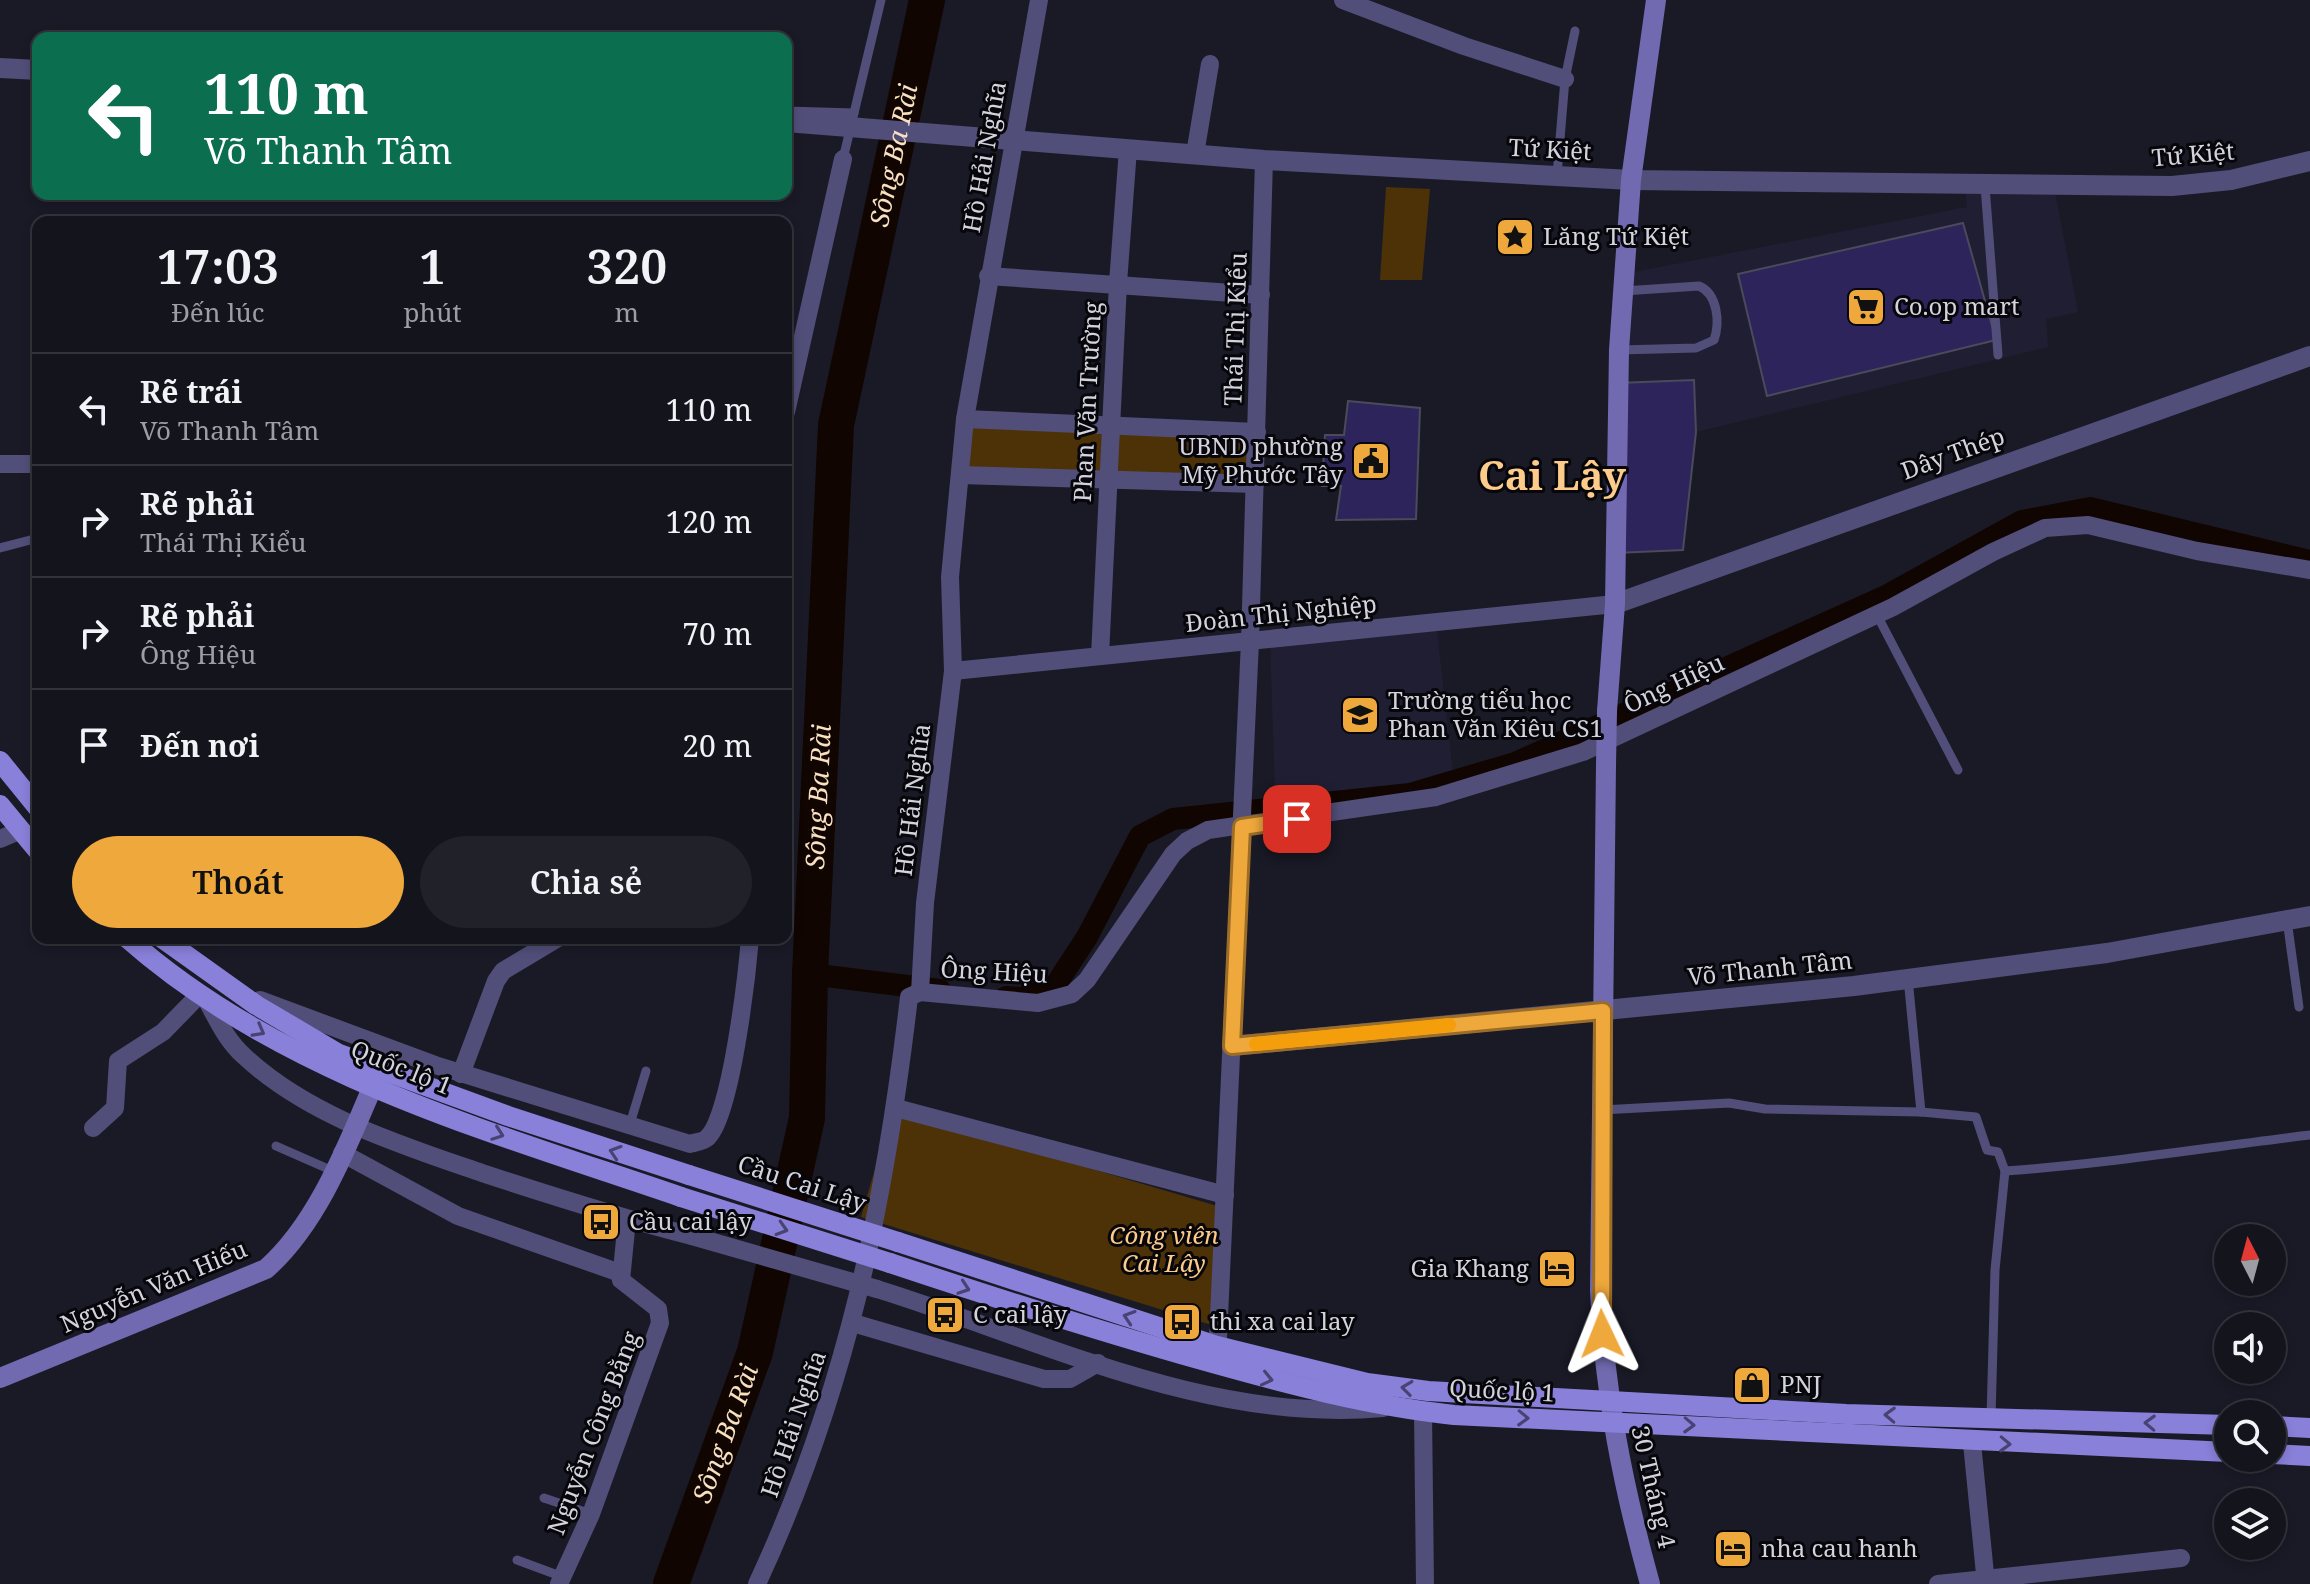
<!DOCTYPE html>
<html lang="vi">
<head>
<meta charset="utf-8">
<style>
	body { margin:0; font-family:"Noto Serif",serif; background:#21212a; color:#f1f3f6; height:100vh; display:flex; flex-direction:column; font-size:30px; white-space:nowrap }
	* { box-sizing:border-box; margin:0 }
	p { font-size:26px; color:#9d9ea4 }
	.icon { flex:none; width:44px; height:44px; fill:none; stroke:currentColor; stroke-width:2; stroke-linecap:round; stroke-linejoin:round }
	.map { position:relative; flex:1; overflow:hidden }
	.sheet { position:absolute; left:32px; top:216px; width:760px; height:728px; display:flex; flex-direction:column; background:#14141d; border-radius:16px; box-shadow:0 4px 12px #0003,0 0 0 2px #33333b }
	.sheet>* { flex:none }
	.hud { position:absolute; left:32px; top:32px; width:760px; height:168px; border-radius:16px; box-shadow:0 4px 12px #0003,0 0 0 2px #33333b; background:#0b6e4f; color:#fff; overflow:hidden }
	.needle { width:52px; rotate:354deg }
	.buttons { position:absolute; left:2214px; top:1224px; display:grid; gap:16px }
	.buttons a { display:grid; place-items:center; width:72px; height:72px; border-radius:50%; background:#14141d; box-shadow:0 4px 12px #0003,0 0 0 2px #33333b; font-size:40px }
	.pin { position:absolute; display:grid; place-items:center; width:68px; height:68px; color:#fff; margin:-34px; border-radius:16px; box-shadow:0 4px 12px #0006 }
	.me { position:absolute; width:88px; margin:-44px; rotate:358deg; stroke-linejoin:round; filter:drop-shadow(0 0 6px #0008) }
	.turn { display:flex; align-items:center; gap:28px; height:168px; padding:0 40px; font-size:36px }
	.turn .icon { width:104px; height:104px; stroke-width:2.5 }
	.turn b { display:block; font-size:56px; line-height:68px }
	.eta { display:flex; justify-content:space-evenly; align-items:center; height:136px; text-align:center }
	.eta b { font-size:48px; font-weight:600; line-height:56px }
	.action { display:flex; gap:16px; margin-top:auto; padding:16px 40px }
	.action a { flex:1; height:92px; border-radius:48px; background:#eea83c; color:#111; font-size:32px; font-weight:600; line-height:92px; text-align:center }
	.action a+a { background:#21212a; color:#f1f3f6 }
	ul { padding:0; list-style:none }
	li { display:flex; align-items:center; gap:24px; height:112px; padding:0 40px; border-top:2px solid #33333b }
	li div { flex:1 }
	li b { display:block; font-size:30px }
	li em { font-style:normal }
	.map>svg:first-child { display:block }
	.built { fill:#201e32 }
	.green { fill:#4c3206 }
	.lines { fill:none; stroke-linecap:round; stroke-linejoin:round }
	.canal { stroke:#100500; stroke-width:22 }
	.river { stroke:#100500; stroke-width:36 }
	.building { fill:#2d245c; stroke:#4a4a5a; stroke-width:2 }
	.service { stroke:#514e79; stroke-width:9 }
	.minor { stroke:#514e79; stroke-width:18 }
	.tertiary { stroke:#514e79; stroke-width:20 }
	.secondary { stroke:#716ab0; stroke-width:20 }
	.primary { stroke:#8980da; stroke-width:20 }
	.minor-bridge { stroke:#514e79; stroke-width:18 }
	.secondary-bridge { stroke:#716ab0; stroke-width:20 }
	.primary-bridge { stroke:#8980da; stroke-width:20 }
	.oneway { stroke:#484372 }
	.route-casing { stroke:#9b6d27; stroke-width:20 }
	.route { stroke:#eea83c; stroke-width:14 }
	.slow { stroke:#f59e0b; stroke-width:14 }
	.labels { text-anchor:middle; stroke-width:6; stroke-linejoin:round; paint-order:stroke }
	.street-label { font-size:24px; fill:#d4d3dd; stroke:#06060b }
	.poi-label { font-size:24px; fill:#d4d3dd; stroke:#06060b; text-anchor:start }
	.park-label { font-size:24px; font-style:italic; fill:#fdcb88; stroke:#06060b }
	.water-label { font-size:26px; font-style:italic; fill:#f9e0c0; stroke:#06060b }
	.town-label { font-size:40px; font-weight:bold; fill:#fdcc8a; stroke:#06060b }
</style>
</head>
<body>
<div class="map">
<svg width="2310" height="1584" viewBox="0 0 2310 1584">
	<rect width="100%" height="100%" fill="#1a1a27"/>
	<g class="built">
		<polygon points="1965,186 2054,187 2078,312 2046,319 2048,347 1696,432 1694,380 1617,383 1624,274 1967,207"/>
		<polygon points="1436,622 1455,791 1276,822 1270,639"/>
	</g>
	<g class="green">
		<polygon points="1386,187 1430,189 1422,280 1380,280"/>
		<polygon points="965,419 1257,432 1255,484 960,475"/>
		<polygon points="892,1110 1224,1208 1218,1327 861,1217"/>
	</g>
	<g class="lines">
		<g class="canal">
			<polyline points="810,974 940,990"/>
			<polyline points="1006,997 1023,998 1055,986 1087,937 1140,836 1173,819 1410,794 1515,763 1888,595 2022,521 2090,508 2310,561"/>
		</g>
		<path class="river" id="s1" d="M 671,1584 L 755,1352 L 807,1118 L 810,974 L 836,425 L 927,0"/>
	</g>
	<g class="building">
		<polygon points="1963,223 1996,340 1767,396 1738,274"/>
		<polygon points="1694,380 1696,432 1683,550 1615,553 1617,383"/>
		<polygon points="1348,401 1420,408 1416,519 1336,520 1341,486 1322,486 1325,435 1344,435"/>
	</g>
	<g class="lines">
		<g class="service">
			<polyline points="786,111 854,113"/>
			<polyline points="843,159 881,0"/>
			<polyline points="1557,175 1565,79 1575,31"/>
			<polyline points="1985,186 1998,355"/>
			<path d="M 1619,350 L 1696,348 L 1714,340 C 1720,323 1718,294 1699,286 L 1623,291"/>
			<polyline points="0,548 38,538"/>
			<polyline points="1877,615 1958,770"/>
			<polyline points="2287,920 2299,1007"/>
			<polyline points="1908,978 1921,1112 1976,1117 1987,1150 1998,1152 2005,1171"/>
			<polyline points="1602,1110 1729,1103 1765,1109 1921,1112"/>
			<polyline points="630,1124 646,1071"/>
			<polyline points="276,1146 333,1171"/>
			<path d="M 1991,1418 L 1995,1270 L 2005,1171 C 2107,1164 2208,1147 2310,1135"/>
			<polyline points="544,1498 591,1514"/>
			<polyline points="517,1560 563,1577"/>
		</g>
		<g class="minor">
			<polyline points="1343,0 1464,46 1565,79"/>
			<polyline points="1195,154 1210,64"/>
			<polyline points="988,276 1261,295"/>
			<polyline points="786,412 843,159"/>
			<polyline points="965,419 1257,432"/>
			<polyline points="0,464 38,464"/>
			<polyline points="960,475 1255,484"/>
			<polyline points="1100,656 1118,283 1128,149"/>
			<polyline points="953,671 1615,604"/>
			<polyline points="0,839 19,831"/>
			<polyline points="920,992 1038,1003 1072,994 1087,980 1173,854 1187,841 1208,830 1436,797 1583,752 1893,607 1993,552 2045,528 2088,525 2197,551 2310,570"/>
			<polyline points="920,992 925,903 953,671 950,577 965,419 1039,0"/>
			<path d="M 260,1000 L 435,1065 L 690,1144 C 695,1142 703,1142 707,1138 C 731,1118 747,974 750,938"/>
			<path d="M 207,1001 C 218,1021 227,1041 244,1056 C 308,1116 401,1145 482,1173 C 552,1196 621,1218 692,1236"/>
			<polyline points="461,1074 496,981 503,971 558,938"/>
			<polyline points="896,1108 1225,1195"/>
			<polyline points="93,1128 115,1108 118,1061 163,1032 199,995"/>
			<polyline points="342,1153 458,1216 620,1273"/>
			<path d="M 877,1289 C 1041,1340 1208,1424 1383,1408"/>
			<polyline points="853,1323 1044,1379 1070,1379 1098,1363"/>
			<polyline points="1217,1360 1250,641 1264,160"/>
			<polyline points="1423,1412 1425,1584"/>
			<polyline points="1972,1443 1986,1584"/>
			<polyline points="559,1584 591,1514 660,1323 658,1309 621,1280 627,1220"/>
			<path d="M 757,1584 C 846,1393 885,1205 909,997 L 920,992"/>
			<polyline points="1938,1584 2181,1558"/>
		</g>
		<g class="tertiary">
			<polyline points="0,68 38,70"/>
			<polyline points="786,122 1264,160 1631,180 2172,186 2231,180 2310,161"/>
			<polyline points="1615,604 2310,356"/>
			<polyline points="1232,1046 1854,986 2107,953 2310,916"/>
		</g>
		<g class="secondary">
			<polyline points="1607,711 1615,604 1619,350 1631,180 1656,0"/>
			<path d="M 1606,765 L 1600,1291 C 1604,1392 1623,1486 1650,1584"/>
			<path d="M 0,1378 L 266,1269 C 317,1224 346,1149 372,1088"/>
		</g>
		<g class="primary">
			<polyline points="0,761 38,808"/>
			<polyline points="0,805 38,851"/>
			<path d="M 127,938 C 282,1075 489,1131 681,1197"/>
			<polyline points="162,938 256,1005 339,1054 508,1116 689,1175"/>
			<polyline points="898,1242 1217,1346 1367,1383 1428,1391 1846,1414 2228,1425"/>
			<path d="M 890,1263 C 995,1298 1099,1331 1205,1361 C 1287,1384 1369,1406 1454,1415 L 2228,1452"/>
			<polyline points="2272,1426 2310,1428"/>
			<polyline points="2272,1454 2310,1456"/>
		</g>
		<polyline class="minor-bridge" points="692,1236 877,1289"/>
		<polyline class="secondary-bridge" points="1606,765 1607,711"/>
		<g class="primary-bridge">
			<polyline points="689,1175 898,1242"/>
			<polyline points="681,1197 890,1263"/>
		</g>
	</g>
	<defs><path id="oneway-chevron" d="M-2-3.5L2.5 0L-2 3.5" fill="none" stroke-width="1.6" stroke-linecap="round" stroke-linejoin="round" transform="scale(2)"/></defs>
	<g class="oneway">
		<use href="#oneway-chevron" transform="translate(259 1031) rotate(29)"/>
		<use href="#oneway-chevron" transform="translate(498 1134) rotate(20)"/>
		<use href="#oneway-chevron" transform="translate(615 1152) rotate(-162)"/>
		<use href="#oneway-chevron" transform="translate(782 1229) rotate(17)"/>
		<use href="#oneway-chevron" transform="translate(964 1288) rotate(19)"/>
		<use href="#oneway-chevron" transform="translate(1129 1317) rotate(-162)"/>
		<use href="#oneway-chevron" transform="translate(1267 1379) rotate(13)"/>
		<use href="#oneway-chevron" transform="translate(1407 1388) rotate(-173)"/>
		<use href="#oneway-chevron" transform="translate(1890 1415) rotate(-178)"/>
		<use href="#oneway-chevron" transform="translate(1523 1418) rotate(2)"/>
		<use href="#oneway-chevron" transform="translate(2150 1423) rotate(-178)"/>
		<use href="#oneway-chevron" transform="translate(1689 1425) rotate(2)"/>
		<use href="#oneway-chevron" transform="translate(2005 1444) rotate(2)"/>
	</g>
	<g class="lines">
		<defs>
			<polyline id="route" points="1297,819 1242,827 1232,1046 1603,1011 1602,1334"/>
		</defs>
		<use href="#route" class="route-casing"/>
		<use href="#route" class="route"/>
		<polyline class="slow" points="1256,1044 1449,1025"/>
	</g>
	<defs>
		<symbol id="sight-square" viewBox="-11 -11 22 22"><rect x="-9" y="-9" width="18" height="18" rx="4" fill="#eea83c" stroke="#06060b"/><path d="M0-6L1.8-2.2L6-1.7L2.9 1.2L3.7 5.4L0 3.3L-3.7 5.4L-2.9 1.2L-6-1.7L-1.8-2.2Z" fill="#111"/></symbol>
		<symbol id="supermarket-square" viewBox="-11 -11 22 22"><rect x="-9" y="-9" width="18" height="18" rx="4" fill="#eea83c" stroke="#06060b"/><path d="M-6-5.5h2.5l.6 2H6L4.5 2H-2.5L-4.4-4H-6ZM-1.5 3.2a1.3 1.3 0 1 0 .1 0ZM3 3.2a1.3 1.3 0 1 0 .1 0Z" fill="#111"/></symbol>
		<symbol id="civic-square" viewBox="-11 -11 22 22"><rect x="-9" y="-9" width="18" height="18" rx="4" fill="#eea83c" stroke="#06060b"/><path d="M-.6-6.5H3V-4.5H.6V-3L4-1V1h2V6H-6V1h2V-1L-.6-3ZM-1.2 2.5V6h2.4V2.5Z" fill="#111"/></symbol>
		<symbol id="school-square" viewBox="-11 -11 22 22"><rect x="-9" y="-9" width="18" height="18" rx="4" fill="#eea83c" stroke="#06060b"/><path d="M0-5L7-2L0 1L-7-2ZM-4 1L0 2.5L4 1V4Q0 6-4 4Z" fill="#111"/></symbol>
		<symbol id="bus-square" viewBox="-11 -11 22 22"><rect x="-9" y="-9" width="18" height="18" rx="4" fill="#eea83c" stroke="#06060b"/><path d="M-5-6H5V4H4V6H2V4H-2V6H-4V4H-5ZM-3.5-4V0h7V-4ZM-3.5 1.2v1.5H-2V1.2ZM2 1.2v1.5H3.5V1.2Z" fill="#111"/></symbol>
		<symbol id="hotel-square" viewBox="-11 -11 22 22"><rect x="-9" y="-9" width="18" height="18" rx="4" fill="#eea83c" stroke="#06060b"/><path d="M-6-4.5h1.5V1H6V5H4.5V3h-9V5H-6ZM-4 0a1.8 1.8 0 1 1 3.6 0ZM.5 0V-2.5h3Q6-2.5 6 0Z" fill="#111"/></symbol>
		<symbol id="shop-square" viewBox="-11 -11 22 22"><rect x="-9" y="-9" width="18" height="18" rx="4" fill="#eea83c" stroke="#06060b"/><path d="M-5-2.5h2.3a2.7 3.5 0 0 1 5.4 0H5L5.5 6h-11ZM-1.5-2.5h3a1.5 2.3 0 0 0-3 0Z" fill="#111"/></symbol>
	</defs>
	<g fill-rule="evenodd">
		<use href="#sight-square" x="1493" y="215" width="44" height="44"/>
		<use href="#supermarket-square" x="1844" y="285" width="44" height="44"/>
		<use href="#civic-square" x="1349" y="439" width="44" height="44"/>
		<use href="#school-square" x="1338" y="693" width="44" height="44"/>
		<use href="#bus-square" x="579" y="1200" width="44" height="44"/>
		<use href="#hotel-square" x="1535" y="1247" width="44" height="44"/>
		<use href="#bus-square" x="923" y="1293" width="44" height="44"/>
		<use href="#bus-square" x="1160" y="1300" width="44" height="44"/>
		<use href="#shop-square" x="1730" y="1363" width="44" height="44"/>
		<use href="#hotel-square" x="1711" y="1527" width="44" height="44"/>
	</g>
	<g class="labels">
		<g class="street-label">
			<text transform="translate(1550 150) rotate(3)" y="8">Tứ Kiệt</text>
			<text transform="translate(2193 155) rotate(-5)" y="8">Tứ Kiệt</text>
			<text transform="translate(985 157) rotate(-80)" y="8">Hồ Hải Nghĩa</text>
			<text transform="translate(1236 329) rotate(-88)" y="8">Thái Thị Kiểu</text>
			<text transform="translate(1088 402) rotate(-87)" y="8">Phan Văn Trường</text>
			<text transform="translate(1953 454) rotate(-20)" y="8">Dây Thép</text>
			<text transform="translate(1281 614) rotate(-6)" y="8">Đoàn Thị Nghiệp</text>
			<text transform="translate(1674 684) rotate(-25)" y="8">Ông Hiệu</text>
			<text transform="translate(913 800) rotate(-83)" y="8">Hồ Hải Nghĩa</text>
			<text transform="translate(1770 969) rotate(-6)" y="8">Võ Thanh Tâm</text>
			<text transform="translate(994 972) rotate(3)" y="8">Ông Hiệu</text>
			<text transform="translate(401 1068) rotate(22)" y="8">Quốc lộ 1</text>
			<text transform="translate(802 1184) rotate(18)" y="8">Cầu Cai Lậy</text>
			<text transform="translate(154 1287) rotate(-23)" y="8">Nguyễn Văn Hiếu</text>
			<text transform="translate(1502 1391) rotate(3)" y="8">Quốc lộ 1</text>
			<text transform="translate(794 1424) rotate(-71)" y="8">Hồ Hải Nghĩa</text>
			<text transform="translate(594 1433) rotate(-69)" y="8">Nguyễn Công Bằng</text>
			<text transform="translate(1653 1487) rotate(77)" y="8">30 Tháng 4</text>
		</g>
		<g class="poi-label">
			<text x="1543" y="245">Lăng Tứ Kiệt</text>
			<text x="1894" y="315">Co.op mart</text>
			<text x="1343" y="455" text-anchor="end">UBND phường<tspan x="1343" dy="28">Mỹ Phước Tây</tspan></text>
			<text x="1388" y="709">Trường tiểu học<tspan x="1388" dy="28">Phan Văn Kiêu CS1</tspan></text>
			<text x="629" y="1230">Cầu cai lậy</text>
			<text x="1529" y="1277" text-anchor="end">Gia Khang</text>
			<text x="973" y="1323">C cai lậy</text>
			<text x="1210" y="1330">thi xa cai lay</text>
			<text x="1780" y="1393">PNJ</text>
			<text x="1761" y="1557">nha cau hanh</text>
		</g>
		<g class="park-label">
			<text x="1164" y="1244">Công viên<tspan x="1164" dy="28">Cai Lậy</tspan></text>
		</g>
		<g class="water-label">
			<text dy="9" stroke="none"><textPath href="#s1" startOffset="1456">Sông Ba Rài</textPath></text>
			<text dy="9" stroke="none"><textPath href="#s1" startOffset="808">Sông Ba Rài</textPath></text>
			<text dy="9" stroke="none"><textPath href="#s1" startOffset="160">Sông Ba Rài</textPath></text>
		</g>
		<g class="town-label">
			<text x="1552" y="490">Cai Lậy</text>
		</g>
	</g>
</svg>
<div class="buttons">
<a><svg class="needle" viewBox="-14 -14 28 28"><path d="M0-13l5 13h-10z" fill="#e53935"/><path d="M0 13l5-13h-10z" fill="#9d9ea4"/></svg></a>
<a><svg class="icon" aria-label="sound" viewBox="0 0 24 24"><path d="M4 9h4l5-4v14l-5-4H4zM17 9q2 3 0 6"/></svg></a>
<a><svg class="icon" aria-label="search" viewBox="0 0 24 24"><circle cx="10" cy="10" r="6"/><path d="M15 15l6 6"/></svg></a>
<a><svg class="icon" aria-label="layers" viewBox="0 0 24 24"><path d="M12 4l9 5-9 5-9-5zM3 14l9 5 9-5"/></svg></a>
</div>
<div class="pin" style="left:1297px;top:819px;background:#d93025"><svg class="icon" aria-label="arrive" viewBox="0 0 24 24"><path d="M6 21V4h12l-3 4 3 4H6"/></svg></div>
<svg class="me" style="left:1602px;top:1334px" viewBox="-20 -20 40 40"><path d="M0-17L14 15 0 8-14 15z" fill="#eea83c" stroke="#fff" stroke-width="4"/></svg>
<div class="hud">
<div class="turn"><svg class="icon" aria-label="left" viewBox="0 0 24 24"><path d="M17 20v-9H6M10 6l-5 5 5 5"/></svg><div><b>110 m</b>Võ Thanh Tâm</div></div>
</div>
<section class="sheet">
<div class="eta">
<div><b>17:03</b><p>Đến lúc</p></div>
<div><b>1</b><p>phút</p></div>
<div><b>320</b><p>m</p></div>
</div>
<ul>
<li><svg class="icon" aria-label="left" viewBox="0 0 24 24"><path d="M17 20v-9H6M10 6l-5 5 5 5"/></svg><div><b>Rẽ trái</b><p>Võ Thanh Tâm</p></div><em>110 m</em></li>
<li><svg class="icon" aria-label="right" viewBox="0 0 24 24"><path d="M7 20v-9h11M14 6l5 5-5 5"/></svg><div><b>Rẽ phải</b><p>Thái Thị Kiểu</p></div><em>120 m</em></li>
<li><svg class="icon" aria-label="right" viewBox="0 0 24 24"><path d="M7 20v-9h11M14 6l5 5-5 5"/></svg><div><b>Rẽ phải</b><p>Ông Hiệu</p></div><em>70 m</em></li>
<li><svg class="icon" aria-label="arrive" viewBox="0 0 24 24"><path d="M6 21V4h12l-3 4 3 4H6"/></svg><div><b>Đến nơi</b></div><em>20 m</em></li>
</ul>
<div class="action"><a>Thoát</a><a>Chia sẻ</a></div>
</section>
</div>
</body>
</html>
